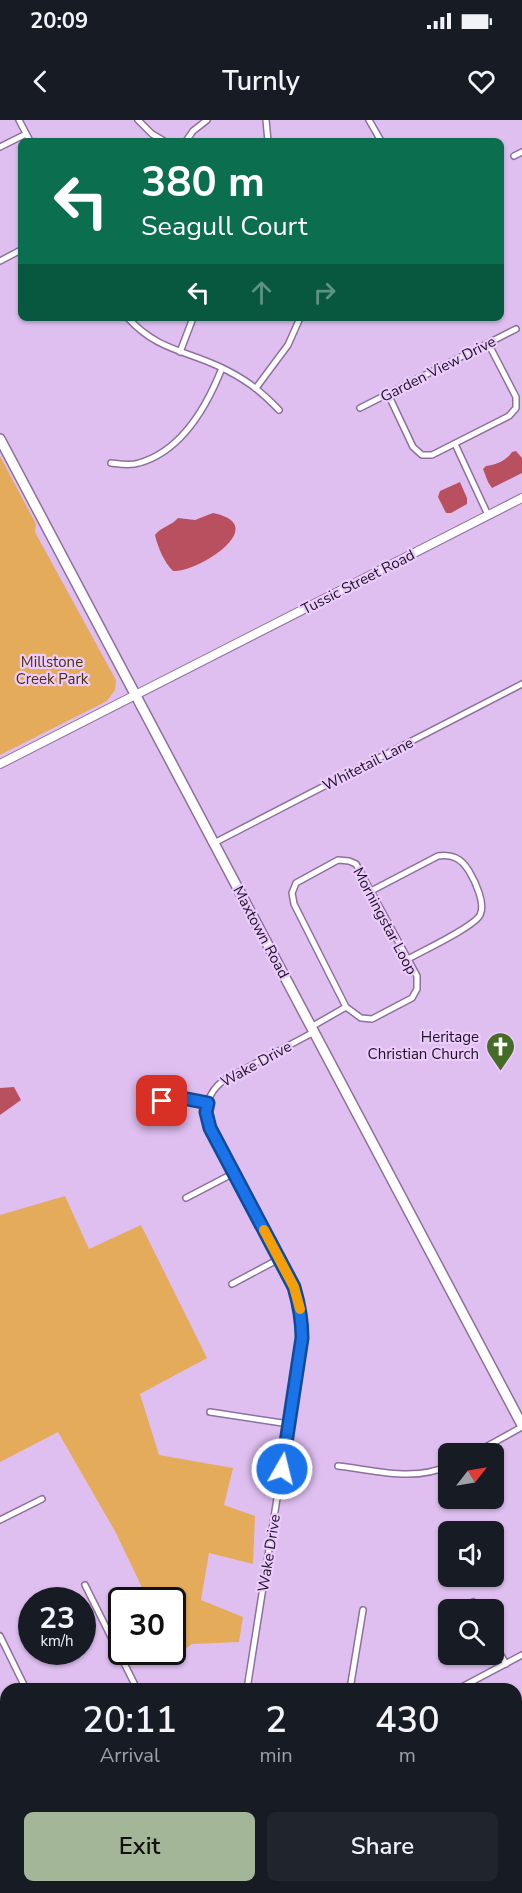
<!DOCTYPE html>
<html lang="en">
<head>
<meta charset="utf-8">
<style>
	body { margin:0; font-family:"Nunito Sans",sans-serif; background:#20242c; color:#f1f3f6; height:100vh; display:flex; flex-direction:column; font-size:22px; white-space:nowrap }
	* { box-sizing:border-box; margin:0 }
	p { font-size:20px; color:#9ea1a6 }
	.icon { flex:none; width:33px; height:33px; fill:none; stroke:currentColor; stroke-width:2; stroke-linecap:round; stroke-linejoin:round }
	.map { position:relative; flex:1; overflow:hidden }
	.details { position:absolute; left:0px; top:1563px; width:522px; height:210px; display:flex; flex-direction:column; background:#171b24; border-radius:18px 18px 0 0; box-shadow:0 2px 4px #0004 }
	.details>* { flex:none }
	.hud { position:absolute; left:18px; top:18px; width:486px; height:183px; border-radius:9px; box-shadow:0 2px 4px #0004; background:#0b6e4f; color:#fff; overflow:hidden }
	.needle { width:39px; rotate:59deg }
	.buttons { position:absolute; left:438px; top:1323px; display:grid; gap:12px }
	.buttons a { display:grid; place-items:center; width:66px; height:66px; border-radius:9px; background:#171b24; box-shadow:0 2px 4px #0004; font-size:30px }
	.speed { position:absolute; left:18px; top:1467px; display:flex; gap:12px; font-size:30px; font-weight:700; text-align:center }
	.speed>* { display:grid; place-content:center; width:78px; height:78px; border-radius:50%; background:#171b24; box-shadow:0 2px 4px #0004; line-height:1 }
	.speed small { font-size:15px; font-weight:400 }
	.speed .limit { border:3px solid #111; border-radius:9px; background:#fff; color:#111 }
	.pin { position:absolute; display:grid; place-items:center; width:51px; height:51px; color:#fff; margin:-26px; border-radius:12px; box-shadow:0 3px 9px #0006 }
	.me { position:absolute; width:66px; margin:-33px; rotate:8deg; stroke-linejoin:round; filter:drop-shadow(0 0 4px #0008) }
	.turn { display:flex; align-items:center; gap:21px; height:126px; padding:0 24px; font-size:27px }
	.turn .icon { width:78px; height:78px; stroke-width:2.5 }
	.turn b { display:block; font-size:42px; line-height:51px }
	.lanes { display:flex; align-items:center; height:57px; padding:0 24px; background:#0003; justify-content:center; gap:30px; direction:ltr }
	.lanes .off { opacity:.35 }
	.eta { display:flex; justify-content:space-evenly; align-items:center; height:102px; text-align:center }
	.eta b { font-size:36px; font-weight:600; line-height:42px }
	.cta { display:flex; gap:12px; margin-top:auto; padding:12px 24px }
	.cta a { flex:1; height:69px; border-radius:9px; background:#a3b698; color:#111; font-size:24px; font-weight:600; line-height:69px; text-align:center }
	.cta a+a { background:#20242c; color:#f1f3f6 }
	.status { display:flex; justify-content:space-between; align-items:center; height:42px; padding:0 30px; background:#171b24; direction:ltr }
	.status svg { height:16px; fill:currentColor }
	header { display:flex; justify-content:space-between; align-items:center; height:78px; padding:0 24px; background:#171b24; font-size:27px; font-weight:600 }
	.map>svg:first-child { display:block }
	.green { fill:#e4ab5b }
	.water { fill:#b9505f }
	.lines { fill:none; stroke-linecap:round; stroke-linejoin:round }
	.minor-casing { stroke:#8e709d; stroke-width:8 }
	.secondary-casing { stroke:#8e709d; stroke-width:10 }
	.primary-casing { stroke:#8e709d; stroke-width:12 }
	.minor { stroke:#fff; stroke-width:5 }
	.secondary { stroke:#fff; stroke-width:8 }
	.primary { stroke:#fff; stroke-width:9 }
	.route-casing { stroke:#114b97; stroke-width:15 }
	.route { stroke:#1a73e8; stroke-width:10 }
	.slow { stroke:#f59e0b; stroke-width:10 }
	.labels { text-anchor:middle; stroke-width:4.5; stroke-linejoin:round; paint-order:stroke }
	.street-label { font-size:15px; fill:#1d1223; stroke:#ecccfd }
	.park-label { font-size:15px; fill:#4c3207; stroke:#ecccfd }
	.poi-label { font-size:15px; fill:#1d1223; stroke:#ecccfd; text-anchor:end }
</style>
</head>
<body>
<div class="status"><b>20:09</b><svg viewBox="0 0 49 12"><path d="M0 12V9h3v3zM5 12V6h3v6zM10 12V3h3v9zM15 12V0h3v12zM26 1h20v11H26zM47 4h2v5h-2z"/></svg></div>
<header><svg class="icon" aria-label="back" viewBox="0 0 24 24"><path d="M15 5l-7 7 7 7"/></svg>Turnly<svg class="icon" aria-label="heart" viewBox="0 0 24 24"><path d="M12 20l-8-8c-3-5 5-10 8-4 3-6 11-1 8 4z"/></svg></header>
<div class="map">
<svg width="522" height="1773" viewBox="0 0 522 1773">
	<rect width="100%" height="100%" fill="#dfbff0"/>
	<g class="green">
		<polygon points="0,336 36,404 35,412 116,560 115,570 107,581 0,635"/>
		<polygon points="65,1076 89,1129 141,1105 207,1238 140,1274 159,1335 233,1348 224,1385 255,1396 253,1444 209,1433 201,1480 243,1497 239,1522 192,1524 175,1536 172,1531 172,1480 148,1480 116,1413 58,1312 0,1342 0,1095"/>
	</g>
	<g class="water">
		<path d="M 516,331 L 522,338 L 522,353 L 492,368 L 488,362 L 483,349 L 486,346 C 496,345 507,340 512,332 Z"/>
		<polygon points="460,362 467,378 467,384 451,393 446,393 438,377 440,371"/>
		<path d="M 213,393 C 273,405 197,453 173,451 C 164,442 158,428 155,415 C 161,407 171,406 178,398 L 195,400 Z"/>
		<polygon points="14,967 21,980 0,995 0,968"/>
	</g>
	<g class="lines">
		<defs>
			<g id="minor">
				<polyline points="19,0 30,21"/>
				<polyline points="138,0 152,14 164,21"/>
				<polyline points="266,0 268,21"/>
				<polyline points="369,0 381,21"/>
				<polyline points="186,21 193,11 207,0"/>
				<polyline points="0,27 26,14"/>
				<polyline points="514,36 522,32"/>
				<polyline points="0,141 21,130"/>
				<path d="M 128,198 C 156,229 183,230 218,246 C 244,258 260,270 279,290"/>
				<polyline points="180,232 193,198"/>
				<polyline points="256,268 288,225 300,198"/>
				<polyline points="388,274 413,327 422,335 432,335 509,296 516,288 516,277 488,223"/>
				<polyline points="360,288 516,209"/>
				<polyline points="455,324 488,395"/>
				<path d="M 111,343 C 120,344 130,346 139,343 C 182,331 207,286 222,248"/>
				<polyline points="214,723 522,564"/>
				<path d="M 371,771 L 438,736 C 452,734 461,738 469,751 C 475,761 486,784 480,795 C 474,807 422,831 408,839"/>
				<polyline points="311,907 346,887 361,898 372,899 412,878 417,869 417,856 356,744 349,741 338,740 296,763 292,773 294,784 346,887"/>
				<path d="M 140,992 C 170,977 174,974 208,983"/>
				<polyline points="186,1078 234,1053"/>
				<polyline points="232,1164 279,1139"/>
				<polyline points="210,1292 289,1304"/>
				<polyline points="473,1334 522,1307"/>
				<path d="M 338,1346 C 375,1350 413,1362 448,1346"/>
				<polyline points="0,1400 42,1379"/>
				<polyline points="85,1465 137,1569"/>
				<polyline points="473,1482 476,1490"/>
				<polyline points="0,1516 26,1569"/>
				<polyline points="494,1523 506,1544"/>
				<path d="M 247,1569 L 301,1226 L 301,1192 L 294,1167 L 210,1008 C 203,989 208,972 224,960 L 314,912"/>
				<polyline points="350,1569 363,1490"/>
				<polyline points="458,1569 522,1535"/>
				<polyline points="117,1767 121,1773"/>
				<polyline points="234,1767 237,1773"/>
				<polyline points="345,1767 346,1773"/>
				<polyline points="47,1773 52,1767"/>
			</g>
			<polyline id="secondary" points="0,644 522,378"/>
			<polyline id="primary" points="0,319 522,1305"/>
		</defs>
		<use href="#minor" class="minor-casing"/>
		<use href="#secondary" class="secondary-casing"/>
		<use href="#primary" class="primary-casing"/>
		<use href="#minor" class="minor"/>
		<use href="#secondary" class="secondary"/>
		<use href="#primary" class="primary"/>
	</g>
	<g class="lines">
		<defs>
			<path id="route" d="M 162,981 L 177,977 L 208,983 L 206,992 L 210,1008 L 294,1167 C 299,1184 302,1200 302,1218 L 282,1349"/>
		</defs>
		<use href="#route" class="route-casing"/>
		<use href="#route" class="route"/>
		<polyline class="slow" points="264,1110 294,1167 300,1189"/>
	</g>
	<defs>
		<symbol id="church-pin" viewBox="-11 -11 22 30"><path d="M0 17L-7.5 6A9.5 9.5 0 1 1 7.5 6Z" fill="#446c26" stroke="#ecccfd"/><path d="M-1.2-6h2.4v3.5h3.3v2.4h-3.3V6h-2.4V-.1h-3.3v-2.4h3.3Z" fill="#fff"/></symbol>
	</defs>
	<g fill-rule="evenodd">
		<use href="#church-pin" x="484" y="910" width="33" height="45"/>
	</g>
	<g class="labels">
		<g class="street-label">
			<text transform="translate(438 249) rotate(-27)" y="5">Garden View Drive</text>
			<text transform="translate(358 462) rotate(-27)" y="5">Tussic Street Road</text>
			<text transform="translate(368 644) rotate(-27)" y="5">Whitetail Lane</text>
			<text transform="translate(385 801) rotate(62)" y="5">Morningstar Loop</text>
			<text transform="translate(261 812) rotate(62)" y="5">Maxtown Road</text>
			<text transform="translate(256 944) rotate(-29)" y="5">Wake Drive</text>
			<text transform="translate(269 1433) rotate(-81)" y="5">Wake Drive</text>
		</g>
		<g class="park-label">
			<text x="52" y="547">Millstone<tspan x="52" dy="17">Creek Park</tspan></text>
		</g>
		<g class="poi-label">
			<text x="479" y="922">Heritage<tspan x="479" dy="17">Christian Church</tspan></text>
		</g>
	</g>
</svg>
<div class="buttons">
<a><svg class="needle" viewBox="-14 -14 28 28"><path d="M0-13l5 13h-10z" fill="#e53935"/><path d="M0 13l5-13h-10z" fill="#9ea1a6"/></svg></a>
<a><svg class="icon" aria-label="sound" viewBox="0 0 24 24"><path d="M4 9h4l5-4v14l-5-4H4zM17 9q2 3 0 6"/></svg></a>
<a><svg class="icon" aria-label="search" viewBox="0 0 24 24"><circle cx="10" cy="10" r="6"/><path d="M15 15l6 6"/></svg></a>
</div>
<div class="speed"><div>23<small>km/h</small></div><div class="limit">30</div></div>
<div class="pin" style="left:162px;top:981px;background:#d93025"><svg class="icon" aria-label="arrive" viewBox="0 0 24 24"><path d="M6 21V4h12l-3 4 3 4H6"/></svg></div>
<svg class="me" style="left:282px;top:1349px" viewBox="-20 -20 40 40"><circle r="17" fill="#1a73e8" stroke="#fff" stroke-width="3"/><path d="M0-11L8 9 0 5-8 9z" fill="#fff"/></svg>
<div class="hud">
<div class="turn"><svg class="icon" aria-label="left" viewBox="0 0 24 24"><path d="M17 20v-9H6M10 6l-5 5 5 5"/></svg><div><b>380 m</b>Seagull Court</div></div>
<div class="lanes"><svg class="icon" aria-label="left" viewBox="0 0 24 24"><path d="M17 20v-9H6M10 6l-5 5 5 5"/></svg><svg class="icon off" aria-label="ahead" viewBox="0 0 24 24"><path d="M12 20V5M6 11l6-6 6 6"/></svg><svg class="icon off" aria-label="right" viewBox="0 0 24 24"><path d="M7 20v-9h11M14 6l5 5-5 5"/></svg></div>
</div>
<section class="details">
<div class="eta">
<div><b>20:11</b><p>Arrival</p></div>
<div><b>2</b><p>min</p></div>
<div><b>430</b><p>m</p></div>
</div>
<div class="cta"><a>Exit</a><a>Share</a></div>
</section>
</div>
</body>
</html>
